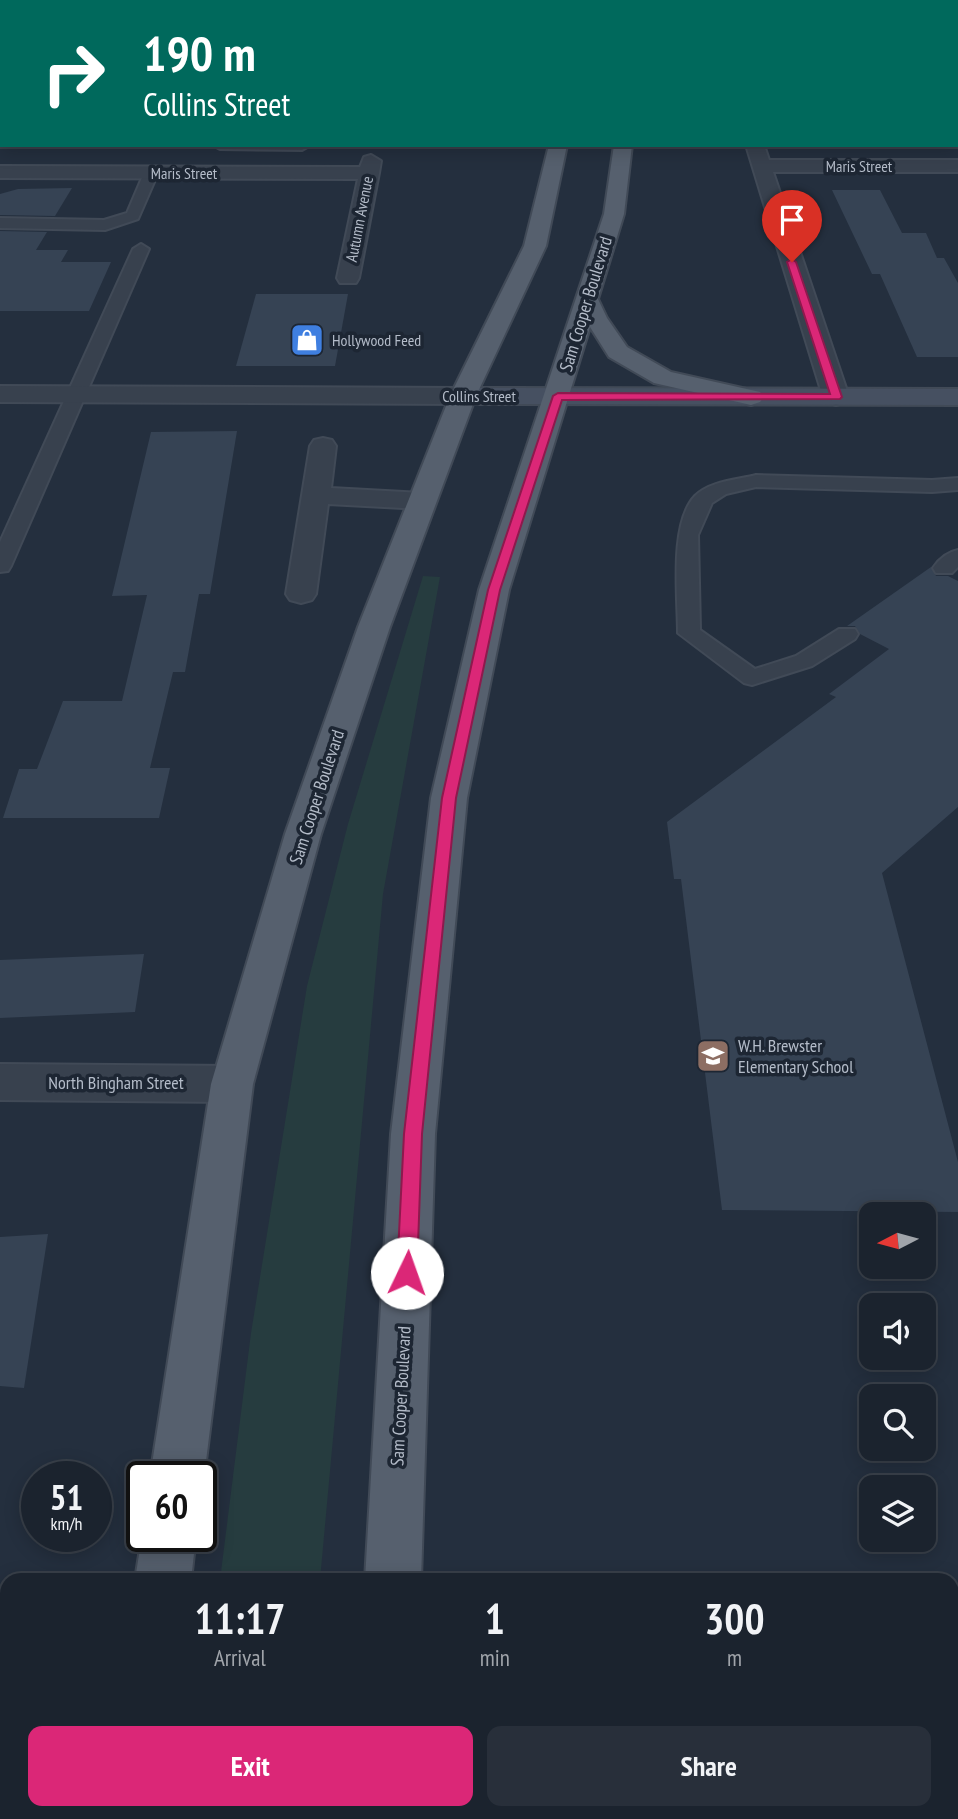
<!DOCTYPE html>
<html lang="en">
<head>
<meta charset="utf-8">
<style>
	body { margin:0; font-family:"PT Sans Narrow",sans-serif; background:#282f3a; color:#f1f3f6; height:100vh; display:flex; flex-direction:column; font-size:26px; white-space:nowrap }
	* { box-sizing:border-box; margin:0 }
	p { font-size:23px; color:#a0a4aa }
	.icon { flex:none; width:38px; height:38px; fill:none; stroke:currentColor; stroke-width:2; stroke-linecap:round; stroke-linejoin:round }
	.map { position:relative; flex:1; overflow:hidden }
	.panel { position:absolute; left:0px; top:1573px; width:959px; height:247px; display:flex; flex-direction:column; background:#1b232e; border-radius:21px 21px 0 0; box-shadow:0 4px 18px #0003,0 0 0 2px #39404a }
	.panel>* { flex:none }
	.banner { position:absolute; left:0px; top:0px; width:959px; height:147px; box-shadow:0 4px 18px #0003,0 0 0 2px #39404a; background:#00695c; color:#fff; overflow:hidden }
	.needle { width:46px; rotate:264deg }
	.fabs { position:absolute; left:859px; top:1202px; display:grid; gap:14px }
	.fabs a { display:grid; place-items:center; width:77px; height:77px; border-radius:14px; background:#1b232e; box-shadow:0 4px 18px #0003,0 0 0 2px #39404a; font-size:35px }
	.speed { position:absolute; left:21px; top:1461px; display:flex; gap:14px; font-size:35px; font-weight:700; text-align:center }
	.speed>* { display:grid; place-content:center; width:91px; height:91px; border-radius:50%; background:#1b232e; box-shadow:0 4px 18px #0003,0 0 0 2px #39404a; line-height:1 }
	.speed small { font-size:18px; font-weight:400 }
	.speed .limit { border:4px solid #111; border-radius:10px; background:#fff; color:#111 }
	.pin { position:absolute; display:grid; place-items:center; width:60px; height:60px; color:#fff; margin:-72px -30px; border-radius:50% 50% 50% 0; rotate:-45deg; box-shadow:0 0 7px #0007 }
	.pin .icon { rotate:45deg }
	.me { position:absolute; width:77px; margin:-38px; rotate:3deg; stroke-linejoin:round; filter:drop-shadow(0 0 5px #0008) }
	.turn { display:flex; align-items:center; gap:24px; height:147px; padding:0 28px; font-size:32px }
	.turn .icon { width:91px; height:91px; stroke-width:2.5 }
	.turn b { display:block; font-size:49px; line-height:60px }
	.eta { display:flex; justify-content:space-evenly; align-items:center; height:119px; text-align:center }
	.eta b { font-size:42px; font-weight:800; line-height:49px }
	.action { display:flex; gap:14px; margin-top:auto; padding:14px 28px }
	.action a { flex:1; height:80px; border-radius:14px; background:#db2777; color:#fff; font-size:28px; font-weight:800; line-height:80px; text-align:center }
	.action a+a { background:#282f3a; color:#f1f3f6 }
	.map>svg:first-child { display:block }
	.green { fill:#263c3f }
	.building { fill:#364354 }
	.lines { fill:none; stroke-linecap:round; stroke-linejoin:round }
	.lane-casing { stroke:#414a57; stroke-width:4 }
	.street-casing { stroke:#414a57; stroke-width:4 }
	.secondary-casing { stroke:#414a57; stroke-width:4 }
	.primary-casing { stroke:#414a57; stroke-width:4 }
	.lane { fill:#38414e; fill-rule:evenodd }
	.street { fill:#38414e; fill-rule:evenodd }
	.secondary { fill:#465061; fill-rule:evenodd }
	.primary { fill:#56606e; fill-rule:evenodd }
	.route { fill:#db2777; stroke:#8e194d; stroke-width:2 }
	.labels { text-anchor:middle; stroke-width:7; stroke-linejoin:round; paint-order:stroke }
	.far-street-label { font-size:16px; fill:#b4bcc9; stroke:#1d2633 }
	.far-poi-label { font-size:16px; fill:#b4bcc9; stroke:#1d2633; text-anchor:start }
	.street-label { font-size:18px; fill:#b4bcc9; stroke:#1d2633 }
	.poi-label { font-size:18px; fill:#b4bcc9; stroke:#1d2633; text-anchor:start }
</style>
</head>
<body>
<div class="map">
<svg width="958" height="1819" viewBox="0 0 958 1819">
	<rect width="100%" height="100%" fill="#242f3e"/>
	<g class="green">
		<polygon points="423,576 440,577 383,894 320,1580 220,1580 251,1333 307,986 348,824"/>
		<polygon points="191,1813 301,1813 300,1819 190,1819"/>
	</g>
	<g class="building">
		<polygon points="72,188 55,216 0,215 0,194 18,189"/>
		<polygon points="832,190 880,190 902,233 926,233 937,258 944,258 958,283 958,357 917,357 880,274 872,274"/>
		<polygon points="0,231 47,232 36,250 68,250 61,262 111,262 89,311 0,311"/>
		<polygon points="256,294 348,294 335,366 236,366"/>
		<polygon points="237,431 210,594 199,594 185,672 173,672 150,768 170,768 159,818 3,818 19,769 37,769 63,701 122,701 147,595 112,596 151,432"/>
		<polygon points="931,567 936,576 948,576 958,581 958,807 882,873 958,1162 958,1212 722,1210 681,879 674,879 667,822 836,697 829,694 889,649 860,634 855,626 847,626"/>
		<polygon points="144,954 135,1012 0,1018 0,960"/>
		<polygon points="48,1234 24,1388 0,1386 0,1237"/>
	</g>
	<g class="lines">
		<defs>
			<g id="lane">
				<polygon points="737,0 747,0 748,2 737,2"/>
				<rect x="0" y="56" width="2" height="8"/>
				<rect x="0" y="94" width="2" height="8"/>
				<rect x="0" y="135" width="2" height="9"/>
				<polygon points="213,145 308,145 309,146 302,150 220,149"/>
				<polygon points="151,169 158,173 138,219 105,230 0,228 0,218 104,220 127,213 144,173"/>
				<polygon points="141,244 149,249 11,566 8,571 0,572 0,542 133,249"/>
				<path d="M 756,475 L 932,480 L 958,478 L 958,490 L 932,492 L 756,487 L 726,494 L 712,503 L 698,535 L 700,630 L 755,669 L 796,656 L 839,629 L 855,629 L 858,634 L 855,639 L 812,666 L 752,685 L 744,683 L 678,633 C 678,597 669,523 695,496 C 710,481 737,480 756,475 Z"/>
				<path d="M 958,550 L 958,567 L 952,573 L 936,573 L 933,568 C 939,559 948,552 958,550 Z"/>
			</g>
			<g id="street">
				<polygon points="0,0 7,2 2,2 2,10"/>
				<rect x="53" y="0" width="16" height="2"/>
				<polygon points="415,0 462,0 414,2"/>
				<polygon points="0,103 2,103 0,116"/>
				<polygon points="746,145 764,145 769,160 958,160 958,172 773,172 849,397 845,402 836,405 827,402 823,397"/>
				<polygon points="371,155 381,161 379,173 359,278 356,283 340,283 337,278 358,179 0,178 0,166 360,167 364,157"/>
				<polygon points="0,386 463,388 472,391 476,396 472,401 463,404 0,402"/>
				<polygon points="323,438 332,440 336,446 331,488 422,493 432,495 436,501 432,507 422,509 328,504 316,594 312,600 301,603 290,600 286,594 310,446 314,440"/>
				<polygon points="0,1064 232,1066 247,1071 253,1084 247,1097 232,1102 0,1100"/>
			</g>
			<polygon id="secondary" points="463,388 958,389 958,405 463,404 454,401 450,396 454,391"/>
			<g id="primary">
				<rect x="535" y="0" width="16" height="2"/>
				<rect x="579" y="0" width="16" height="2"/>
				<polygon points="549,145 567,145 546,246 476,396 390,627 321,834 253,1084 204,1477 201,1483 201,1477 150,1477 211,1084 285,834 358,627 450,396 524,246"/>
				<polygon points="614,145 632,145 624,214 598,299 607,318 627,347 671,372 760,392 764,397 760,402 751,405 654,383 609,357 590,327 509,590 467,798 435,1134 421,1580 365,1580 391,1134 431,798 479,590 604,214"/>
				<polygon points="142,1536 196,1536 191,1580 135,1580"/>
				<polygon points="99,1813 161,1813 160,1819 98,1819"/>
				<rect x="352" y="1813" width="62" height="6"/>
			</g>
		</defs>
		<use href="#lane" class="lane-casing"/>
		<use href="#street" class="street-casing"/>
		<use href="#secondary" class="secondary-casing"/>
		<use href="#primary" class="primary-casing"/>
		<use href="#lane" class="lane"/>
		<use href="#street" class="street"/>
		<use href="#secondary" class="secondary"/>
		<use href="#primary" class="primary"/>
	</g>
	<polygon class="route" points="792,259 796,262 842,397 840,399 562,400 500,590 456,798 422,1134 417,1273 414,1280 407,1282 400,1280 397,1273 404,1134 442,798 488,590 553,396 558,393 830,394 787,262"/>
	<defs>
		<symbol id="shop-square" viewBox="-11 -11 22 22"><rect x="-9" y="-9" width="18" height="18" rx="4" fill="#3f7fe0" stroke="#1d2633"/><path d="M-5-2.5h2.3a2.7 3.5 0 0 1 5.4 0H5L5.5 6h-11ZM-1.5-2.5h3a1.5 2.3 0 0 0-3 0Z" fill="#fff"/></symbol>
		<symbol id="school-square" viewBox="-11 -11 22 22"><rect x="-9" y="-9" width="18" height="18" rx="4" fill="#8d6e63" stroke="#1d2633"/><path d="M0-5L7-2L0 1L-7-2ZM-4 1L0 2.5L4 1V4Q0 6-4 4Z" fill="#fff"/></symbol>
	</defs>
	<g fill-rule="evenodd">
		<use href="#shop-square" x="288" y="321" width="38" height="38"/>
		<use href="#school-square" x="694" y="1037" width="38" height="38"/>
	</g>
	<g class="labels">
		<g class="far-street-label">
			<text x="859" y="172">Maris Street</text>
			<text x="184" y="179">Maris Street</text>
			<text transform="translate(359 219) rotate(-79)" y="6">Autumn Avenue</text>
			<text x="479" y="402">Collins Street</text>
		</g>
		<g class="far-poi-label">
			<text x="332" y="346">Hollywood Feed</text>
		</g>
		<g class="street-label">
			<text transform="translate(586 304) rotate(-73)" y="6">Sam Cooper Boulevard</text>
			<text transform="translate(317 797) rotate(-72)" y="6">Sam Cooper Boulevard</text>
			<text x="116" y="1089">North Bingham Street</text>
			<text transform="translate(401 1396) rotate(-87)" y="6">Sam Cooper Boulevard</text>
		</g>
		<g class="poi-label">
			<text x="738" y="1052">W.H. Brewster<tspan x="738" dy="21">Elementary School</tspan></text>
		</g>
	</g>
</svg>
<div class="fabs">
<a><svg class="needle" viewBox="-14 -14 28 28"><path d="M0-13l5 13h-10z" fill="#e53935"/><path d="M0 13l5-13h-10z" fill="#a0a4aa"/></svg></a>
<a><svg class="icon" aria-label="sound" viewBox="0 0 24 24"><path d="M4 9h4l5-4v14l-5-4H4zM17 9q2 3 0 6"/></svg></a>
<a><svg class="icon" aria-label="search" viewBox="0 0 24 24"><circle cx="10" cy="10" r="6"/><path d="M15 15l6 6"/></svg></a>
<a><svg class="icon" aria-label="layers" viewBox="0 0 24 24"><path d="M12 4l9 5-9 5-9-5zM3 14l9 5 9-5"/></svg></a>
</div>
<div class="speed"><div>51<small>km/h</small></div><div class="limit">60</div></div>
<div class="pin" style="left:792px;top:262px;background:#d93025"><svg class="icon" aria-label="arrive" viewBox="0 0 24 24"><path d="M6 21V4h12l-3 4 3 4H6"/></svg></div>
<svg class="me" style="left:407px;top:1273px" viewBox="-20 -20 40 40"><circle r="19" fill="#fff"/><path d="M0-13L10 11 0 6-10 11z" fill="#db2777"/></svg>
<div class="banner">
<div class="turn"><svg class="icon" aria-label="right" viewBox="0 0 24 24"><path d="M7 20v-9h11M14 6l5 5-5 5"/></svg><div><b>190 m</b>Collins Street</div></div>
</div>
<section class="panel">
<div class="eta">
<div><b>11:17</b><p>Arrival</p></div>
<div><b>1</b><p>min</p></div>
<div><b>300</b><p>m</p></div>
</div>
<div class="action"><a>Exit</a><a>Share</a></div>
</section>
</div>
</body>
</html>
